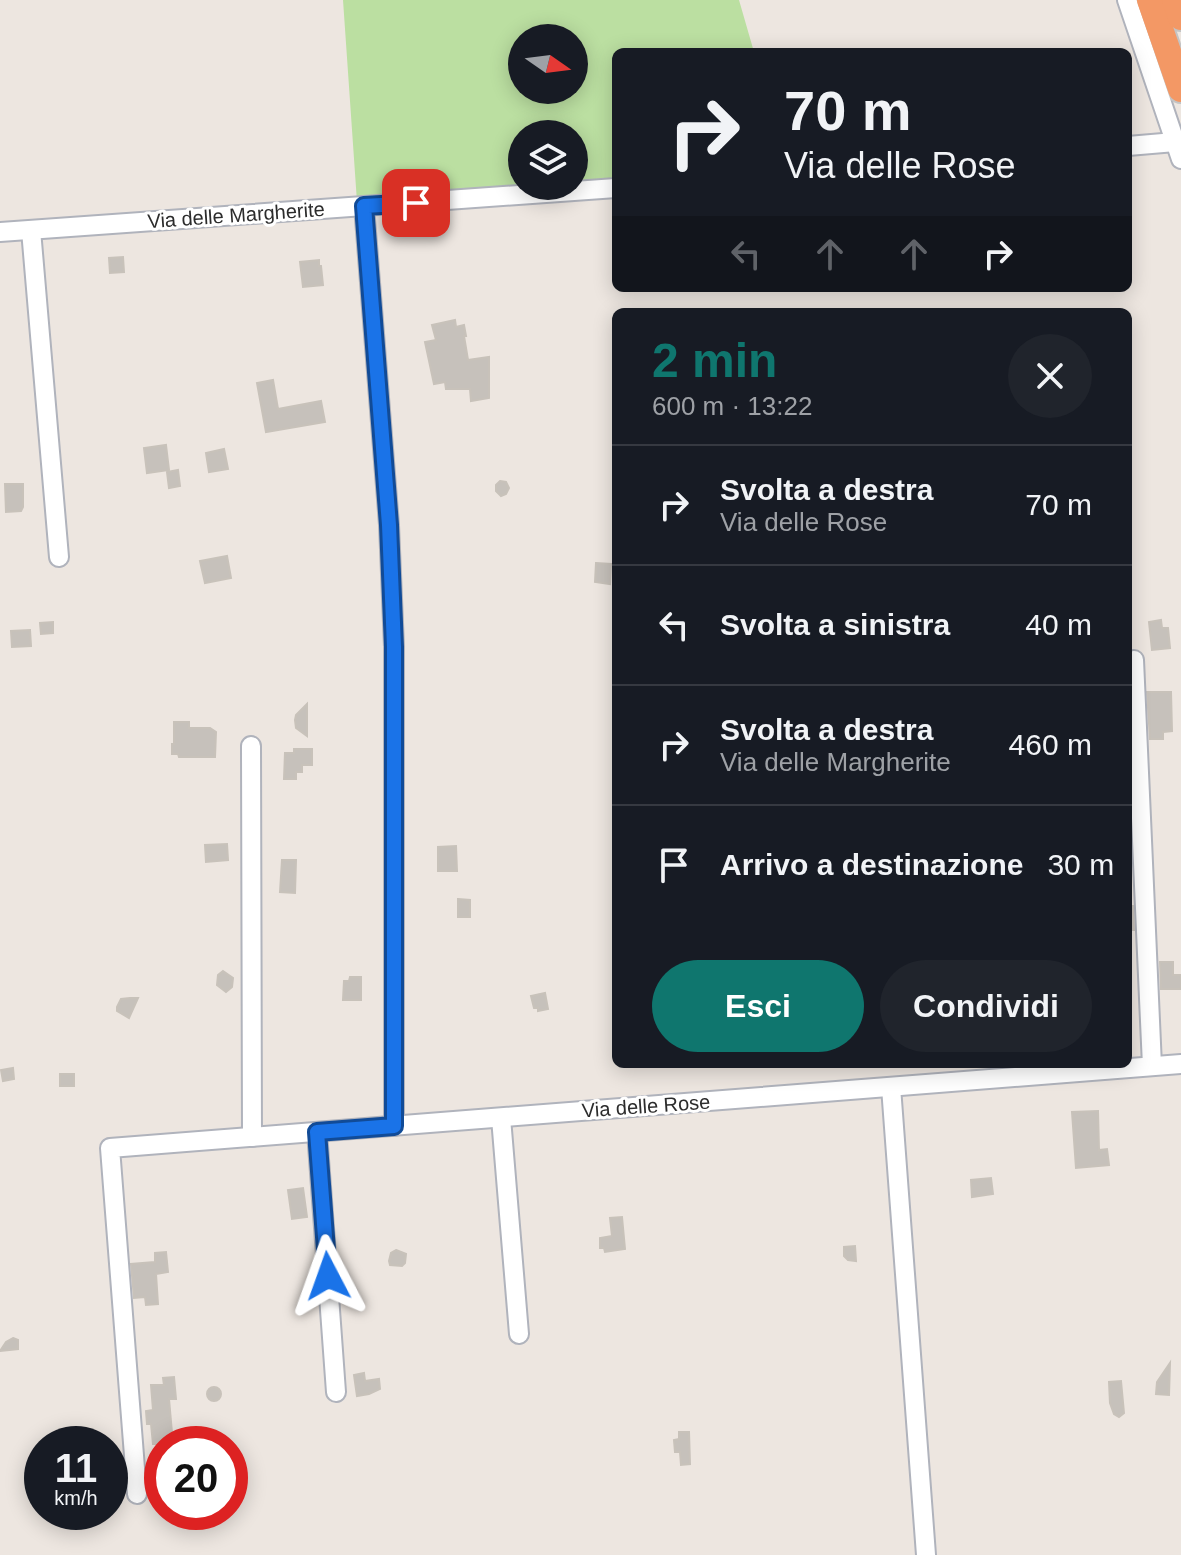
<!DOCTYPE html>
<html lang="it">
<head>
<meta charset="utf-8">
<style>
	body { margin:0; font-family:Arial,sans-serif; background:#20242c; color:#f1f3f6; height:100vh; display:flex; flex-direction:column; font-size:30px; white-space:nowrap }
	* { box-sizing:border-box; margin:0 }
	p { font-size:26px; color:#9ea1a6 }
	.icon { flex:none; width:44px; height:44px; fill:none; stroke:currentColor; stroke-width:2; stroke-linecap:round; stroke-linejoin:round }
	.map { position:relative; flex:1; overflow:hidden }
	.details { position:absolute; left:612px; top:308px; width:520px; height:760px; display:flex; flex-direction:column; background:#171b24; border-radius:12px; box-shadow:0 4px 20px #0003 }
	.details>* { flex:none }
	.top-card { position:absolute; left:612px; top:48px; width:520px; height:244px; border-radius:12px; box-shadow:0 4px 20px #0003; background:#171b24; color:#f1f3f6; overflow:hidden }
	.needle { width:52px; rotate:104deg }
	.tools { position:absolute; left:508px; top:24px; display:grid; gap:16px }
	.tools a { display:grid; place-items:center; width:80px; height:80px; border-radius:50%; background:#171b24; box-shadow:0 4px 20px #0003; font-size:40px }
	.speed { position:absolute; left:24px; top:1426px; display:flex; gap:16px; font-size:40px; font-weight:700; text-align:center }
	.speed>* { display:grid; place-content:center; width:104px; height:104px; border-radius:50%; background:#171b24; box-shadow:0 4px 20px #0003; line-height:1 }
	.speed small { font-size:20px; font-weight:400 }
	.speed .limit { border:12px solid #d22; background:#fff; color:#111 }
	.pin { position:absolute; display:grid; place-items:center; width:68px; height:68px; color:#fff; margin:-34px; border-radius:16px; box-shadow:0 4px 12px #0006 }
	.me { position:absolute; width:88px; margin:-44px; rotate:356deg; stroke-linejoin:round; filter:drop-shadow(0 0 6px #0008) }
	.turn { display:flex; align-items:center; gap:28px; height:168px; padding:0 40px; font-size:36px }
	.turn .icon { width:104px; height:104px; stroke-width:2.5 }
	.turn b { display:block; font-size:56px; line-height:68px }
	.lanes { display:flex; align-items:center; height:76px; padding:0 40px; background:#0003; justify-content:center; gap:40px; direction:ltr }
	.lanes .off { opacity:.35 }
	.round { display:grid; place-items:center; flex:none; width:84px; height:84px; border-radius:42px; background:#20242c }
	.headline { display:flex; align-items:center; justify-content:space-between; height:136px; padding:0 40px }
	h1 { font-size:48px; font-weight:800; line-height:60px; color:#0f766e }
	.primary-button { display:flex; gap:16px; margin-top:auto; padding:16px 40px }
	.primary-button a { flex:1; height:92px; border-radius:48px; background:#0f766e; color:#fff; font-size:32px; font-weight:800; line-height:92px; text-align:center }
	.primary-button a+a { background:#20242c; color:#f1f3f6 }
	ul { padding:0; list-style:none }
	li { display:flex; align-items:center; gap:24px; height:120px; padding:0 40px; border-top:2px solid #363941 }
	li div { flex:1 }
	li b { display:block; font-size:30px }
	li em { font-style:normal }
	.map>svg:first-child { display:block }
	.green { fill:#bbdfa1; fill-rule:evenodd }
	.building { fill:#c6c1bb; stroke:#c8c2ba; stroke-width:2 }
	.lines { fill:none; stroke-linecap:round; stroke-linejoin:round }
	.minor-casing { stroke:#b0b3bc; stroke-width:22 }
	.highway-casing { stroke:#c4c4c4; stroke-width:30 }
	.minor { stroke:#fff; stroke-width:18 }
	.highway { stroke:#f39865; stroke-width:26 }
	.route-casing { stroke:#114b97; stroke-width:20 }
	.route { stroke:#1a73e8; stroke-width:14 }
	.labels { text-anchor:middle; stroke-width:6; stroke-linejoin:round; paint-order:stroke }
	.street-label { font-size:20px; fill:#2c2c2c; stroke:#fff }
</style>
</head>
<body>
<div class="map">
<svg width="1181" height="1555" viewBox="0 0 1181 1555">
	<rect width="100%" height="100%" fill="#ede6e0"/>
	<path class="green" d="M 343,0 L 739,0 L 754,52 L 616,52 L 616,182 L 574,186 L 574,134 L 522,134 L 522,186 L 357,202 ZM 522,38 L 574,38 L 574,90 L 522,90 Z"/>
	<g class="building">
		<polygon points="123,257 124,272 110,273 109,258"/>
		<polygon points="319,260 319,266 321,266 323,285 303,287 300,262"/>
		<polygon points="455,320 456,327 464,325 466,336 464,336 468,360 489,357 489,398 471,401 470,389 446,389 445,382 434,384 425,342 436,340 432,325"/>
		<polygon points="273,380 278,409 321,401 325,422 266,432 257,383"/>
		<polygon points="166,445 169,470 147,473 144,448"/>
		<polygon points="224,449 228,469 209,472 206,453"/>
		<polygon points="178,470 180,486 169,488 167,472"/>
		<polygon points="500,481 506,482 509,488 506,494 501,496 496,491 496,485"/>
		<polygon points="5,484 23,484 23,507 21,511 6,512"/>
		<polygon points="227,556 231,578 205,583 200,561"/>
		<polygon points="596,563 611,564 610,584 595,582"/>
		<polygon points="1161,620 1162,628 1168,628 1170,648 1152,650 1149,622"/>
		<polygon points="53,622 53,633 41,634 40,623"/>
		<polygon points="30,630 31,646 12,647 11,631"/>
		<polygon points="1147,692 1171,692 1172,731 1163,732 1163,739 1150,739"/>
		<polygon points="307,704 307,736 296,728 295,720 296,715"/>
		<polygon points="174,722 189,722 189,728 210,728 216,732 215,757 179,757 178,754 172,754 172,744 174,744"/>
		<polygon points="294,749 312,749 312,765 302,765 302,772 296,772 296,779 284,779 285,753 294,753"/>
		<polygon points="227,844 228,860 206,862 205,845"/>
		<polygon points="456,846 457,871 438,871 438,847"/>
		<polygon points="282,860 296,860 295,893 280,892"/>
		<polygon points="458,899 470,900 470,917 458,917"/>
		<polygon points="1128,906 1133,906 1134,930 1128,930"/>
		<polygon points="1160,962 1173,962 1173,975 1181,975 1181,989 1161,989"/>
		<polygon points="223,971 233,978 232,987 226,992 217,985 218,975"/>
		<polygon points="350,977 361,977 361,1000 343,1000 344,981 349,981"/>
		<polygon points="545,993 548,1009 538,1011 538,1008 534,1008 531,996"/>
		<polygon points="130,998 138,998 129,1018 117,1011 117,1007 121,999"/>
		<polygon points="13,1068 14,1079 3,1081 1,1070"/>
		<rect x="60" y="1074" width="14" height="12"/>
		<polygon points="1098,1111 1099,1150 1107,1149 1109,1165 1076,1168 1072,1112"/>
		<polygon points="991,1178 993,1194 972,1197 971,1180"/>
		<polygon points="303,1188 307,1217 292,1219 288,1190"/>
		<polygon points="622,1217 625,1249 605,1252 604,1248 600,1248 600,1238 612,1236 610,1218"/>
		<polygon points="855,1246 856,1261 848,1260 844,1256 844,1247"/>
		<polygon points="396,1250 406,1254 405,1263 402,1266 390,1265 389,1261 391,1253"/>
		<polygon points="166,1252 168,1272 156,1274 158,1304 146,1305 145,1297 134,1298 131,1264 155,1262 155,1253"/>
		<polygon points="13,1338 18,1340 18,1349 0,1351 6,1342"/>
		<polygon points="1170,1363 1169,1395 1156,1394 1157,1382"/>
		<polygon points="364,1373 365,1381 379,1379 380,1389 369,1394 357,1396 354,1375"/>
		<polygon points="174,1377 176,1399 169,1399 173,1444 153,1444 151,1424 147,1424 146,1411 153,1410 151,1385 164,1385 163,1378"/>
		<polygon points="1121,1381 1124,1413 1119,1417 1114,1414 1110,1403 1109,1382"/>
		<circle cx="214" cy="1394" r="7"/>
		<polygon points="679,1432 689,1432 690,1464 681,1465 680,1452 675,1452 674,1440 679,1439"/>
	</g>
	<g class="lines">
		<defs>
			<g id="minor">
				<polyline points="1127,0 1181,159"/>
				<polyline points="1128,146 1175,142"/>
				<polyline points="364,206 389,525 394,647 394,1126"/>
				<polyline points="31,230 59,557"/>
				<polyline points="0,232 616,188"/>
				<polyline points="1134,660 1152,1066"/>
				<polyline points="251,746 252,1137"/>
				<polyline points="891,1087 926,1555"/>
				<polyline points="501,1118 519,1334"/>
				<polyline points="317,1132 336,1392"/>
				<polyline points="137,1494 110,1148 1181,1064"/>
			</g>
			<g id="highway">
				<polyline points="1150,0 1181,89"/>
				<polyline points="1175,0 1181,17"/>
			</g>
		</defs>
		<use href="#minor" class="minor-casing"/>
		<use href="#highway" class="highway-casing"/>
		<use href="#minor" class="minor"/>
		<use href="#highway" class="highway"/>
	</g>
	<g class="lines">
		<defs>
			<polyline id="route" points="328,1276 317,1132 394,1126 394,647 389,525 364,206 416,203"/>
		</defs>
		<use href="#route" class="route-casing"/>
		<use href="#route" class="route"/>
	</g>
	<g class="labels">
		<g class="street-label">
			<text transform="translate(236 215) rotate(-4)" y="7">Via delle Margherite</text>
			<text transform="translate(646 1106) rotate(-4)" y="7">Via delle Rose</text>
		</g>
	</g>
</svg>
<div class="tools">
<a><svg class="needle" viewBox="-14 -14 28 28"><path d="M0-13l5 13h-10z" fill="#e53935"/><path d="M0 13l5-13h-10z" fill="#9ea1a6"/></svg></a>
<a><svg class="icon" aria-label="layers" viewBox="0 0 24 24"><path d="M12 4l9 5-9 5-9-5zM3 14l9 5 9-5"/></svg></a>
</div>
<div class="speed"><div>11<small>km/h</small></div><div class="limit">20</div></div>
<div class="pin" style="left:416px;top:203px;background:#d93025"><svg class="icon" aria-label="arrive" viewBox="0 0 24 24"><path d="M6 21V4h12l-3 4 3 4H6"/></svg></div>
<svg class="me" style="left:328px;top:1276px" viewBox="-20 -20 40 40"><path d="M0-17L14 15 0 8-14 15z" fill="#1a73e8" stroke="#fff" stroke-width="4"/></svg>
<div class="top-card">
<div class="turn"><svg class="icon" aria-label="right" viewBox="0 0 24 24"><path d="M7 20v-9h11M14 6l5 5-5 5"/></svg><div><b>70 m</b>Via delle Rose</div></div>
<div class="lanes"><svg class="icon off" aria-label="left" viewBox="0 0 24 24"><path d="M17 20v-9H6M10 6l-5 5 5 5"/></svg><svg class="icon off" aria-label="ahead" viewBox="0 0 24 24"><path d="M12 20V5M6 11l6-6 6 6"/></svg><svg class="icon off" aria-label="ahead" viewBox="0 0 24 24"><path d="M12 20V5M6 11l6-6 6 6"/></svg><svg class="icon" aria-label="right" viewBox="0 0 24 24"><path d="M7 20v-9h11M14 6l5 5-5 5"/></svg></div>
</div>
<section class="details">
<div class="headline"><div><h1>2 min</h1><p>600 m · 13:22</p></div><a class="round"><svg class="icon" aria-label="close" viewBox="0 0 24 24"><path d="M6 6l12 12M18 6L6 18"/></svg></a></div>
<ul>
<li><svg class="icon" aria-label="right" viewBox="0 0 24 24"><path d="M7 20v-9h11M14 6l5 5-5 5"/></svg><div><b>Svolta a destra</b><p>Via delle Rose</p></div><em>70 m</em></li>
<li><svg class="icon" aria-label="left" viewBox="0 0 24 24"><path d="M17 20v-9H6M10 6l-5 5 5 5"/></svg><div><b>Svolta a sinistra</b></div><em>40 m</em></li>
<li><svg class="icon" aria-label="right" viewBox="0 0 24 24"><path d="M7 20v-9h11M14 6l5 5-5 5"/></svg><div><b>Svolta a destra</b><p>Via delle Margherite</p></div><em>460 m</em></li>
<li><svg class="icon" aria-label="arrive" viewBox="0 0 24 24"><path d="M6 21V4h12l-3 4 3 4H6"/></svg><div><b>Arrivo a destinazione</b></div><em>30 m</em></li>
</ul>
<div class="primary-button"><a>Esci</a><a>Condividi</a></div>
</section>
</div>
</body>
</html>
